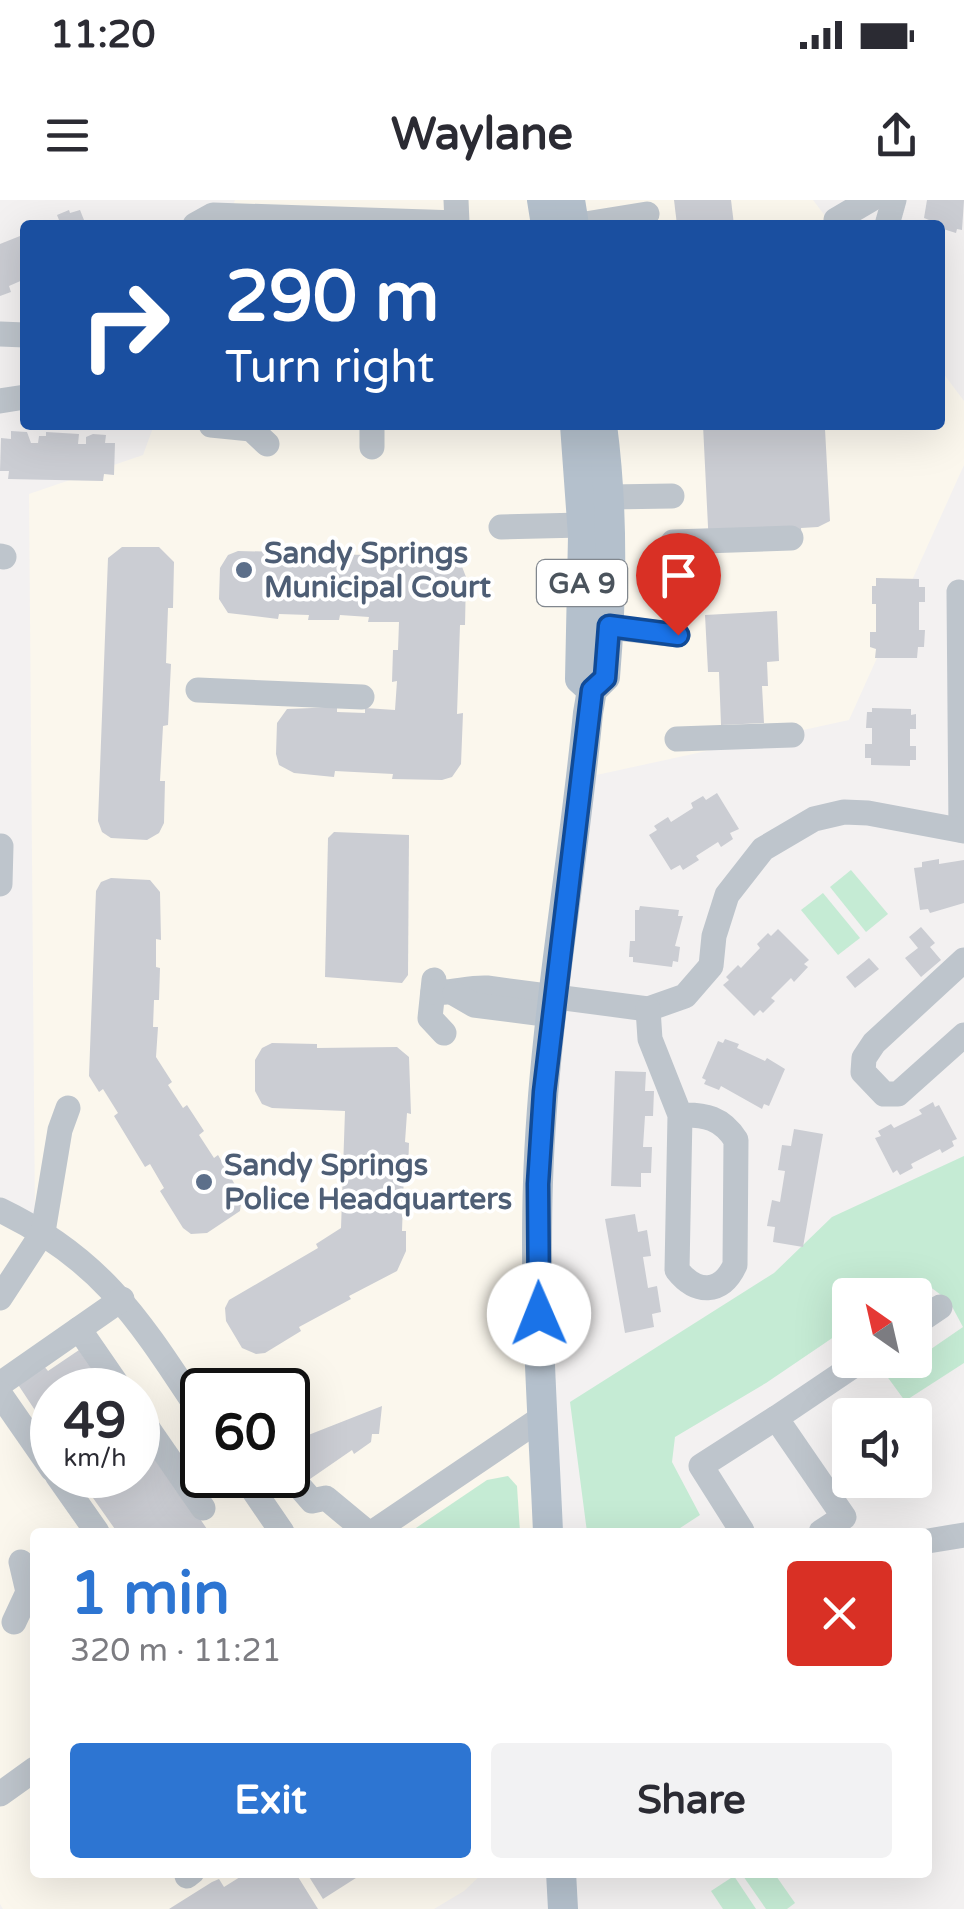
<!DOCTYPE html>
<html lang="en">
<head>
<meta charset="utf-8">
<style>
	body { margin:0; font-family:"Varela Round",sans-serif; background:#f2f2f3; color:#2b2b33; height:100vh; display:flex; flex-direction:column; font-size:38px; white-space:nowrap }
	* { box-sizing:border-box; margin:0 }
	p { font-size:32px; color:#7c7c81 }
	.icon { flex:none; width:55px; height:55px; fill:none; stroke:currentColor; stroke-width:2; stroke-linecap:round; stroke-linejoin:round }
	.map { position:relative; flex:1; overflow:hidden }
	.side { position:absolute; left:30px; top:1328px; width:902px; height:350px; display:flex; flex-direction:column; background:#fff; border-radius:10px; box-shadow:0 10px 40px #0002 }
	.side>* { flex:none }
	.hud { position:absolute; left:20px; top:20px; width:925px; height:210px; border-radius:10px; box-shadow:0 10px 40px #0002; background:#1a4fa0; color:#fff; overflow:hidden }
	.needle { width:65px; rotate:326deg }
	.fabs { position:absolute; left:832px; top:1078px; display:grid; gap:20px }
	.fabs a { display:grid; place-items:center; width:100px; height:100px; border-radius:10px; background:#fff; box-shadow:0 10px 40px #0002; font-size:50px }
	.speed { position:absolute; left:30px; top:1168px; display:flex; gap:20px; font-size:50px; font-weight:700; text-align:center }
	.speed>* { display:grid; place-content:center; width:130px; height:130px; border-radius:50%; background:#fff; box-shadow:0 10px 40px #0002; line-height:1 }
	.speed small { font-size:25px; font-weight:400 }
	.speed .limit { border:5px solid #111; border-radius:15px; background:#fff; color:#111 }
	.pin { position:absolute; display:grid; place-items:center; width:85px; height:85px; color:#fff; margin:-102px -42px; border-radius:50% 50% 50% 0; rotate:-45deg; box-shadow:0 0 10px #0007 }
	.pin .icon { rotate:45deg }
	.me { position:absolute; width:110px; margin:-55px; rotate:359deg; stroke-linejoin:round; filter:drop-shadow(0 0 8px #0008) }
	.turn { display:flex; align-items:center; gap:35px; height:210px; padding:0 40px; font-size:45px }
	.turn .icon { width:130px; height:130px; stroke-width:2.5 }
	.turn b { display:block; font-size:70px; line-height:85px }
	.round { display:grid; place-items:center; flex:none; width:105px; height:105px; border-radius:10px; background:#f2f2f3 }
	.overview { display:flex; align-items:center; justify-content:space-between; height:170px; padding:0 40px }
	h1 { font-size:60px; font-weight:800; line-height:75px; color:#2d75d2 }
	.action { display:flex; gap:20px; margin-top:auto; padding:20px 40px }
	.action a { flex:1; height:115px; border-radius:10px; background:#2d75d2; color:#fff; font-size:40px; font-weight:800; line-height:115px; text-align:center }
	.action a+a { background:#f2f2f3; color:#2b2b33 }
	.status { display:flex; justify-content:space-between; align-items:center; height:70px; padding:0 50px; background:#fff; direction:ltr }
	.status svg { height:28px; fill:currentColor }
	header { display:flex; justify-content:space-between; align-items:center; height:130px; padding:0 40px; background:#fff; font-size:45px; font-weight:800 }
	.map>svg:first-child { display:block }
	.commercial { fill:#fbf7ed; fill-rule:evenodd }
	.green { fill:#c5ebd4 }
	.building { fill:#cbcdd3 }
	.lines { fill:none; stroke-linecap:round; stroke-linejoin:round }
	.minor { stroke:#bec5cc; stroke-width:25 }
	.major { stroke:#b4c0cc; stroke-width:30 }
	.route-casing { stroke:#114b97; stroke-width:25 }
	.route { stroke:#1a73e8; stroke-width:18 }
	.service-dot { fill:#5c6f8a; stroke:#fff; stroke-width:4 }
	.labels { text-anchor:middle; stroke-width:8; stroke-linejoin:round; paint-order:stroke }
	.shield { fill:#fff; stroke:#81878e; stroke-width:2.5 }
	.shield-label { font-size:28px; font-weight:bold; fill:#4b545d }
	.service-label { font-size:30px; font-weight:bold; fill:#4e5e75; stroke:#fff; text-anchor:start }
</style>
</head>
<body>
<div class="status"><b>11:20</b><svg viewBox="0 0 49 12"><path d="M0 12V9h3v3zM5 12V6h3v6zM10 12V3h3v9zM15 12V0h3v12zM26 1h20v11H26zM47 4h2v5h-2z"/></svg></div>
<header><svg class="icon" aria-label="menu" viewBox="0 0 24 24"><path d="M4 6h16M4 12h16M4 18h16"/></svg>Waylane<svg class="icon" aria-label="share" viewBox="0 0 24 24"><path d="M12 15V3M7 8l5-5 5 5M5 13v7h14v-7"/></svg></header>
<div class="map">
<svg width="964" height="1709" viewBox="0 0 964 1709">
	<rect width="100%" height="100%" fill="#f3f1f1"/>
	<g class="commercial">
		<polygon points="235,0 813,0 832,25 226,25"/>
		<path d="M 940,169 L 964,201 L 964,265 L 849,520 L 569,581 L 533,1168 L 554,1332 L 35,1332 L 35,1672 L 483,1673 L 464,1691 L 434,1709 L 3,1709 L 0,1704 L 0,1011 L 35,1019 L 29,294 L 143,255 L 154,225 L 940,225 ZM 52,1190 L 138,1190 L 138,1275 L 52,1275 ZM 202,1190 L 288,1190 L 288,1275 L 202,1275 Z"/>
	</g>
	<g class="green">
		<polygon points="851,670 888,714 866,732 830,687"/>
		<polygon points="823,693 860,738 838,755 801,710"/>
		<polygon points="964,956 964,1163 905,1201 886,1175 915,1160 963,1127 949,1101 925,1083 902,1095 850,1095 850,1126 766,1183 675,1237 672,1262 700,1315 674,1332 587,1332 570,1202 774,1073 832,1017"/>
		<polygon points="508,1276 517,1286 520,1332 410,1332 487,1280"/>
		<polygon points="741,1673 774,1673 795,1703 787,1709 766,1709"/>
		<polygon points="734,1676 756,1709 723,1709 711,1691"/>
	</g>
	<g class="building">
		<polygon points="674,0 731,0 734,25 677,25"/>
		<polygon points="927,0 964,0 962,30 957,29 956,33 940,28 940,25 928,25 929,20 924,18"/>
		<polygon points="69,10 70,13 80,10 86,25 47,25 59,20 57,15"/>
		<polygon points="25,34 25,79 9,86 11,92 0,96 0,44"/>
		<polygon points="703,225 835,225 835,228 825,229 830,321 818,327 801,328 802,342 709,347"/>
		<polygon points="11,231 27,232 31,243 38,243 39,236 46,236 46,232 79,234 78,244 86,244 86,237 93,234 106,235 105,243 115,243 114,275 104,274 103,281 8,279 9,271 0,271 1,238 11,239"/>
		<polygon points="122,347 159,347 174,362 173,408 168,408 166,463 171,464 168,525 163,526 160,581 165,581 164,623 159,633 147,640 111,638 102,632 98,621 108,358"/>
		<polygon points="238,351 284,352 284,357 313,358 312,354 373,355 373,361 401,362 401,357 443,357 461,364 466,377 465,425 460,425 457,514 463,513 461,564 452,577 442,580 392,579 393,574 335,571 334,577 294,573 279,565 276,554 277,523 287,509 337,507 337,512 365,513 365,508 395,510 397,481 392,482 393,450 398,450 399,422 368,422 369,417 340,415 339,420 308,420 309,415 279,414 278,419 228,413 219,399 220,368 228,355"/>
		<polygon points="876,378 919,379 919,387 925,387 925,402 919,402 919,430 925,430 924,447 918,447 917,458 875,458 876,449 870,447 870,432 876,432 876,404 872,404 872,386 876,386"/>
		<polygon points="777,411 779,461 767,462 768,486 762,486 764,523 721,525 719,472 708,472 705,415"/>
		<polygon points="872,508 911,509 911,515 916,514 916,529 910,529 910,546 916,546 916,560 910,560 910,566 871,565 871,558 865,558 865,544 872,544 872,528 866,528 867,512 872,512"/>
		<polygon points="717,593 739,629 730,633 733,639 721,647 718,642 696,656 699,660 683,670 680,665 671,670 649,635 657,630 654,626 668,617 671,622 693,608 691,603 703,596 706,600"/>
		<polygon points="334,632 409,635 408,775 402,783 325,777 328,638"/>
		<polygon points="939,659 939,664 964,660 964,703 930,713 928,709 920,710 914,668 922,667 922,662"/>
		<polygon points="111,678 150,680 160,692 161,740 156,739 156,767 160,768 159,800 154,800 153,827 158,827 156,857 172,882 168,885 183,908 187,905 204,931 199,935 214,958 218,955 242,997 240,1011 207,1033 191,1034 183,1028 160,991 164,988 150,964 145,967 114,916 118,913 103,889 99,892 89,876 96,691 101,682"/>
		<polygon points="640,706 679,710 678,716 683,716 675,746 680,747 678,762 673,761 672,767 633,762 633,757 629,757 630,741 635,741 635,710 639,710"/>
		<polygon points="921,727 935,743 930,747 941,760 921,777 905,758 918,748 909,737"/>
		<polygon points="778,729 809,760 804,764 808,767 794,782 791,778 771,798 775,801 763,813 760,810 754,816 723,785 729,780 726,777 738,765 741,768 760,748 757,744 768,733 771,736"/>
		<polygon points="869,758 879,769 855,788 846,777"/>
		<polygon points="725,839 739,844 737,848 765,861 767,858 785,869 769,906 764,904 762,909 721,886 719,890 704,884 706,880 702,878 718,841 723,843"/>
		<polygon points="272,843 317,844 317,848 397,847 409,857 411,914 407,913 405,942 409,943 408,973 404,973 402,1031 406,1031 406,1051 397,1071 349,1096 351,1099 299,1127 301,1131 265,1153 256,1154 242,1148 226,1121 225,1108 229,1100 318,1048 316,1044 341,1028 345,911 272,908 262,904 255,891 255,860 262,848"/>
		<polygon points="615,871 646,872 645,891 654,891 653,916 645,916 643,947 652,947 651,973 641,973 641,987 611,986"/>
		<polygon points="933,902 935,907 939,905 957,939 952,941 954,946 942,953 940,949 911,964 913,968 900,975 897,970 893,973 875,938 881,936 878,931 891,924 894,928 922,914 919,910"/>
		<polygon points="794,929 823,934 803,1047 773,1042 775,1027 767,1026 772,1000 780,1002 785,971 778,970 782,945 791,946"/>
		<polygon points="635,1014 638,1032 647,1030 651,1056 643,1057 648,1088 657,1086 661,1112 652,1114 654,1127 625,1133 605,1019"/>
		<polygon points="82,1148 111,1190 52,1190 52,1236 17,1183 43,1165 48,1171"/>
		<polygon points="382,1206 379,1234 372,1234 371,1242 354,1254 352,1250 310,1279 298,1262 288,1269 288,1243"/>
		<polygon points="138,1228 209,1332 117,1332 79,1278 68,1285 61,1275 138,1275"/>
		<polygon points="237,1672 295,1672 318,1709 169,1709 212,1682 219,1679 224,1687 240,1677"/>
		<polygon points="306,1672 357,1672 359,1676 323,1699"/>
	</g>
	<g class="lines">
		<g class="minor">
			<polyline points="195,25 213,15 457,23 456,0"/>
			<polyline points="579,25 647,14"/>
			<polyline points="839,25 836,20 870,0"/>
			<polyline points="887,25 894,0"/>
			<polyline points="0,134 25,135"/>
			<polyline points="0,201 25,197"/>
			<polyline points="211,225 251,229 267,244"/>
			<polyline points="372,247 372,225"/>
			<polyline points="610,297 672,296"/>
			<polyline points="501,327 582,325"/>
			<polyline points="673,342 791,338"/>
			<polyline points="0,356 4,357"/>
			<polyline points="959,392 961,630"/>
			<polyline points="609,427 678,435"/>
			<polyline points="198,490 362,497"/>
			<polyline points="677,539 792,535"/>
			<polyline points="0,684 1,646"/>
			<polyline points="964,760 874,843 864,858 863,872 884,894 898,894 964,835"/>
			<polyline points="434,780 430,818 444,833"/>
			<path d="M 433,792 C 453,794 467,787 487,788 L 648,809 L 685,796 L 711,766 L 714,736 L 727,695 L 763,649 L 814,619 L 844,612 L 868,613 L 964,631"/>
			<polyline points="455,794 474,805 552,815"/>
			<path d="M 648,809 L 650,839 L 680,915 L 677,1070 C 696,1094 721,1095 735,1065 L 736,940 C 722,918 705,914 680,915"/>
			<path d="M 0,1010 C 104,1060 141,1123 202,1215"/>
			<polyline points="0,1098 43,1032 60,930 68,908"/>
			<polyline points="915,1124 940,1107"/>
			<polyline points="79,1129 121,1190"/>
			<polyline points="0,1184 122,1099"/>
			<polyline points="0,1194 52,1269"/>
			<polyline points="138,1214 203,1308"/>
			<polyline points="57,1275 97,1332"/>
			<polyline points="243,1275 282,1332"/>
			<polyline points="292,1278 312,1301 326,1298 367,1332"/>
			<polyline points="742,1331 701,1266 776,1218"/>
			<polyline points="373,1332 543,1217"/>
			<polyline points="821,1332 844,1317 776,1218 862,1160"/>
			<polyline points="928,1341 964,1335"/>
			<polyline points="14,1422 28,1392 21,1362"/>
			<polyline points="0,1594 35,1569"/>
			<polyline points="187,1676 192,1672"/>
		</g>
		<g class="major">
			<polyline points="542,0 546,25"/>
			<polyline points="570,0 574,25"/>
			<polyline points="575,225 583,336 580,479 592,490"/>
			<path d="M 548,1332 C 543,1216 534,1099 538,982 C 543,825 573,669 588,513 L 592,490 L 605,477 C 612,394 613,308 602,225"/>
			<polyline points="561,1672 563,1709"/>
		</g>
	</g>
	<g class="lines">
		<defs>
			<polyline id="route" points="539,1114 538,984 544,892 592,490 605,478 609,426 678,435"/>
		</defs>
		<use href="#route" class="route-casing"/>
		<use href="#route" class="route"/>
	</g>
	<g class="service-dot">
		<circle cx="244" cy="370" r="10"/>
		<circle cx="204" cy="982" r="10"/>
	</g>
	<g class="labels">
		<rect class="shield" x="537" y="360" width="90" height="46" rx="8"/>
		<g class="shield-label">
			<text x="582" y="393">GA 9</text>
		</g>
		<g class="service-label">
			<text x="264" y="363">Sandy Springs<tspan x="264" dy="34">Municipal Court</tspan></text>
			<text x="224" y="975">Sandy Springs<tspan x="224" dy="34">Police Headquarters</tspan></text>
		</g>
	</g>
</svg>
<div class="fabs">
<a><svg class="needle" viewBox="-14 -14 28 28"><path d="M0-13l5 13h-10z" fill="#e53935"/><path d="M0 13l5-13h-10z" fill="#7c7c81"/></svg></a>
<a><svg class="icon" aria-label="sound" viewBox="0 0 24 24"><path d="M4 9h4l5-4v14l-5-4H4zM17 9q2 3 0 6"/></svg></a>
</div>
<div class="speed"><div>49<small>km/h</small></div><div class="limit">60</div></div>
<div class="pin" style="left:678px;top:435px;background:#d93025"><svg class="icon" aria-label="arrive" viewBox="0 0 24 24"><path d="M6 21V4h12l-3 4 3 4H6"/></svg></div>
<svg class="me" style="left:539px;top:1114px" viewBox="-20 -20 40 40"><circle r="19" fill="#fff"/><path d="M0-13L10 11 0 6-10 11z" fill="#1a73e8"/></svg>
<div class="hud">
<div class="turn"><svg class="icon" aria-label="right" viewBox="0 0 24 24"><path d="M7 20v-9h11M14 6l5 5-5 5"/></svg><div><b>290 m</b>Turn right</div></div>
</div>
<section class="side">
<div class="overview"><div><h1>1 min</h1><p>320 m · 11:21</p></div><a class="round" style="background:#d93025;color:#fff"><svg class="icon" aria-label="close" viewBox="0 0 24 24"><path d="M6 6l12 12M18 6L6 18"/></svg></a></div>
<div class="action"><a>Exit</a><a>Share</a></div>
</section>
</div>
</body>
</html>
